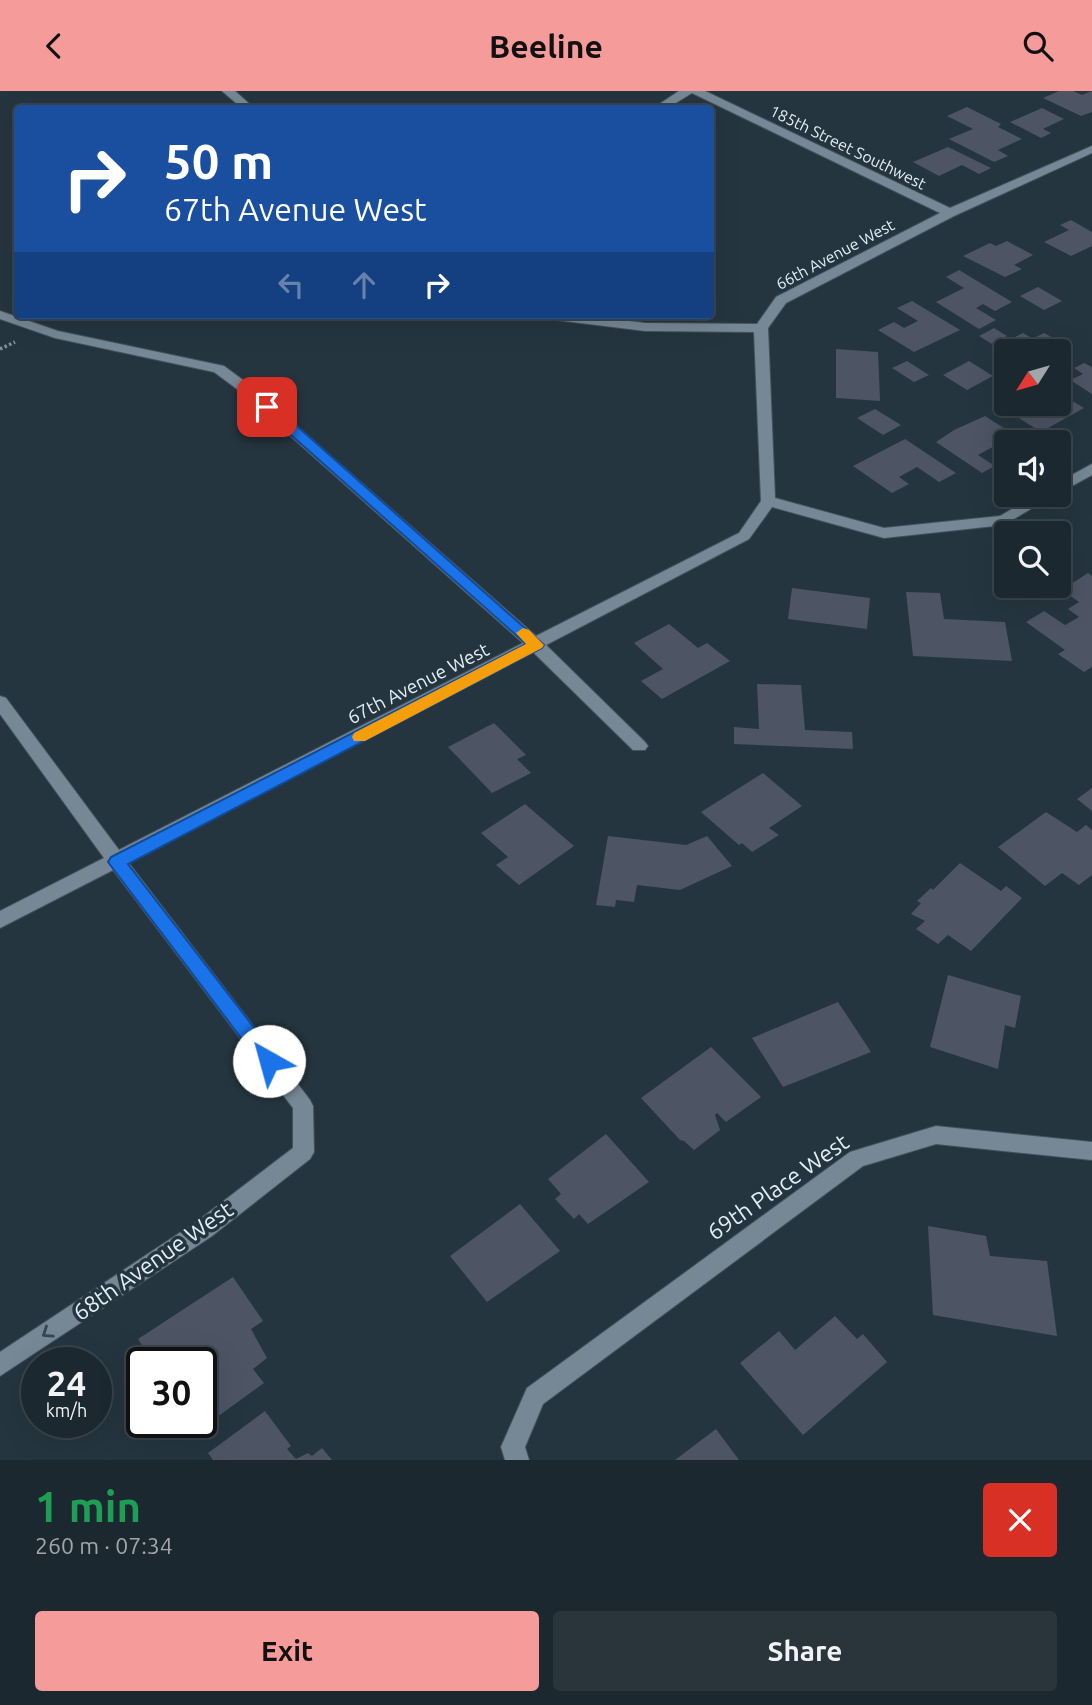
<!DOCTYPE html>
<html lang="en">
<head>
<meta charset="utf-8">
<style>
	body { margin:0; font-family:Ubuntu,sans-serif; background:#29343b; color:#f1f3f6; height:100vh; display:flex; flex-direction:column; font-size:26px; white-space:nowrap }
	* { box-sizing:border-box; margin:0 }
	p { font-size:23px; color:#a0a6aa }
	.icon { flex:none; width:38px; height:38px; fill:none; stroke:currentColor; stroke-width:2; stroke-linecap:round; stroke-linejoin:round }
	.map { position:relative; height:1369px; overflow:hidden }
	.side { display:flex; flex-direction:column; background:#1c282f; flex:1 }
	.side>* { flex:none }
	.hud { position:absolute; left:14px; top:14px; width:700px; height:214px; border-radius:7px; box-shadow:0 7px 28px #0002,0 0 0 2px #3a444b; background:#1a4fa0; color:#fff; overflow:hidden }
	.needle { width:46px; rotate:233deg }
	.tools { position:absolute; left:994px; top:248px; display:grid; gap:14px }
	.tools a { display:grid; place-items:center; width:77px; height:77px; border-radius:7px; background:#1c282f; box-shadow:0 7px 28px #0002,0 0 0 2px #3a444b; font-size:35px }
	.speed { position:absolute; left:21px; top:1256px; display:flex; gap:14px; font-size:35px; font-weight:700; text-align:center }
	.speed>* { display:grid; place-content:center; width:91px; height:91px; border-radius:50%; background:#1c282f; box-shadow:0 7px 28px #0002,0 0 0 2px #3a444b; line-height:1 }
	.speed small { font-size:18px; font-weight:400 }
	.speed .limit { border:4px solid #111; border-radius:10px; background:#fff; color:#111 }
	.pin { position:absolute; display:grid; place-items:center; width:60px; height:60px; color:#fff; margin:-30px; border-radius:14px; box-shadow:0 4px 10px #0006 }
	.me { position:absolute; width:77px; margin:-38px; rotate:322deg; stroke-linejoin:round; filter:drop-shadow(0 0 5px #0008) }
	.turn { display:flex; align-items:center; gap:24px; height:147px; padding:0 35px; font-size:32px }
	.turn .icon { width:91px; height:91px; stroke-width:2.5 }
	.turn b { display:block; font-size:49px; line-height:60px }
	.lanes { display:flex; align-items:center; height:66px; padding:0 35px; background:#0003; justify-content:center; gap:35px; direction:ltr }
	.lanes .off { opacity:.35 }
	.round { display:grid; place-items:center; flex:none; width:74px; height:74px; border-radius:7px; background:#29343b }
	.overview { display:flex; align-items:center; justify-content:space-between; height:119px; padding:0 35px }
	h1 { font-size:42px; font-weight:700; line-height:52px; color:#1e9e55 }
	.action { display:flex; gap:14px; margin-top:auto; padding:14px 35px }
	.action a { flex:1; height:80px; border-radius:7px; background:#f59b9a; color:#111; font-size:28px; font-weight:700; line-height:80px; text-align:center }
	.action a+a { background:#29343b; color:#f1f3f6 }
	header { display:flex; justify-content:space-between; align-items:center; height:91px; padding:0 35px; background:#f59b9a; color:#111; font-size:32px; font-weight:700 }
	.map>svg:first-child { display:block }
	.building { fill:#4d5464 }
	.lines { fill:none; stroke-linecap:round; stroke-linejoin:round }
	.minor-casing { stroke:#45525c; stroke-width:2 }
	.path { stroke:#84919a; stroke-width:3.5; stroke-dasharray:2.5 2.5; stroke-linecap:butt }
	.minor { fill:#768895; fill-rule:evenodd }
	.oneway { stroke:#354650 }
	.route { fill:#1a73e8; stroke:#114b97; stroke-width:2 }
	.slow { fill:#f59e0b }
	.labels { text-anchor:middle; stroke-width:7; stroke-linejoin:round; paint-order:stroke }
	.far-street-label { font-size:16px; fill:#e3edf4; stroke:#25353f }
	.street-label { font-size:19px; fill:#e3edf4; stroke:#25353f }
	.near-street-label { font-size:23px; fill:#e3edf4; stroke:#25353f }
</style>
</head>
<body>
<header><svg class="icon" aria-label="back" viewBox="0 0 24 24"><path d="M15 5l-7 7 7 7"/></svg>Beeline<svg class="icon" aria-label="search" viewBox="0 0 24 24"><circle cx="10" cy="10" r="6"/><path d="M15 15l6 6"/></svg></header>
<div class="map">
<svg width="1092" height="1369" viewBox="0 0 1092 1369">
	<rect width="100%" height="100%" fill="#25353f"/>
	<g class="building">
		<polygon points="1059,0 1073,0 1082,4 1092,0 1092,21 1081,25 1043,7"/>
		<polygon points="967,16 1001,33 998,36 1022,48 998,59 1008,65 994,71 949,48 973,38 947,25"/>
		<polygon points="1042,17 1064,28 1043,38 1051,42 1041,47 1010,31"/>
		<polygon points="948,56 991,77 979,83 962,74 939,85 913,71"/>
		<polygon points="1071,129 1092,141 1092,155 1071,165 1044,151 1069,139 1060,134"/>
		<polygon points="1007,150 1033,164 1014,174 1022,178 1005,186 963,165 990,152 996,155"/>
		<polygon points="959,179 1012,211 995,220 983,213 976,217 996,229 979,238 936,211 964,197 946,186"/>
		<polygon points="1038,196 1062,210 1044,219 1020,205"/>
		<polygon points="912,210 960,239 914,261 878,239 894,231 904,237 918,230 897,217"/>
		<polygon points="994,237 1007,245 992,253 979,245"/>
		<polygon points="1023,242 1050,258 1044,261 1009,261 999,254"/>
		<polygon points="1044,242 1057,249 1048,253 1036,246"/>
		<polygon points="836,258 878,261 880,310 836,307"/>
		<polygon points="907,270 929,284 914,291 892,277"/>
		<polygon points="969,270 993,285 967,299 943,284"/>
		<polygon points="1084,272 1092,276 1092,303 1070,289 1083,283 1074,277"/>
		<polygon points="1059,302 1084,317 1041,341 1014,324 1034,313 1059,313"/>
		<polygon points="875,318 901,334 883,344 857,327"/>
		<polygon points="985,325 1015,344 978,364 995,375 982,382 936,351 954,339"/>
		<polygon points="905,348 956,382 939,391 917,376 899,386 909,393 892,402 853,375"/>
		<polygon points="1088,482 1092,485 1092,576 1084,581 1058,563 1065,559 1026,531 1044,520 1065,534 1079,526 1068,518 1079,511 1062,499"/>
		<polygon points="792,497 870,507 867,538 788,528"/>
		<polygon points="906,501 940,502 944,528 1005,531 1012,570 913,565"/>
		<polygon points="669,533 698,557 707,552 730,570 662,608 641,590 663,578 634,552"/>
		<polygon points="757,593 801,594 805,639 852,641 853,658 734,653 734,636 759,638"/>
		<polygon points="494,632 526,664 517,668 531,682 492,702 448,656"/>
		<polygon points="763,682 802,715 769,737 779,744 752,761 742,752 739,754 701,721"/>
		<polygon points="1092,697 1092,720 1077,708"/>
		<polygon points="525,713 574,755 519,794 496,774 508,766 481,742"/>
		<polygon points="1046,721 1077,741 1086,734 1092,739 1092,784 1079,794 1062,782 1045,795 998,756"/>
		<polygon points="608,745 686,754 707,745 732,775 680,799 637,794 634,811 616,809 615,816 596,814"/>
		<polygon points="960,772 1001,800 1006,795 1022,807 971,860 948,844 938,853 916,838 925,830 911,823 921,812 917,810 931,797 933,799"/>
		<polygon points="948,884 1021,905 1015,937 1005,934 998,978 930,956"/>
		<polygon points="838,911 871,961 783,996 752,947"/>
		<polygon points="711,956 761,1006 726,1031 717,1022 715,1024 720,1039 694,1059 684,1050 680,1049 641,1007"/>
		<polygon points="606,1043 649,1091 588,1133 579,1123 574,1128 555,1108 561,1103 548,1088"/>
		<polygon points="520,1113 560,1160 487,1211 450,1165"/>
		<polygon points="928,1135 986,1145 990,1165 1047,1170 1057,1245 933,1224"/>
		<polygon points="233,1186 263,1230 251,1238 267,1267 253,1278 264,1292 217,1326 201,1299 201,1272 153,1272 138,1248"/>
		<polygon points="835,1225 857,1248 863,1243 887,1271 803,1344 740,1272 779,1240 795,1259"/>
		<polygon points="265,1320 291,1355 287,1358 296,1368 308,1362 312,1365 322,1357 332,1369 213,1369 208,1362"/>
		<polygon points="716,1338 739,1369 675,1369"/>
	</g>
	<g class="lines">
		<defs>
			<g id="minor">
				<polygon points="222,0 235,0 255,18 243,18"/>
				<polygon points="679,0 705,0 950,117 1092,55 1092,62 954,125 786,212 768,237 775,407 884,437 1000,425 1036,404 1054,404 1004,434 884,447 772,416 749,448 546,554 645,651 648,655 645,659 633,659 533,561 128,771 310,1009 313,1015 314,1061 310,1068 212,1145 0,1285 0,1261 196,1131 293,1057 293,1017 113,779 0,837 0,820 104,767 0,623 0,605 6,607 119,759 523,552 241,301 214,281 55,247 0,228 0,220 58,240 224,275 251,295 536,545 739,442 761,410 754,241 645,240 548,228 541,224 580,224 645,232 757,233 776,206 940,122 692,2 666,18 652,18"/>
				<polygon points="1092,373 1092,384 1059,402 1059,391"/>
				<polygon points="936,1035 1092,1051 1092,1069 936,1053 863,1075 543,1313 525,1356 529,1369 505,1369 501,1356 527,1297 850,1061"/>
			</g>
		</defs>
		<use href="#minor" class="minor-casing"/>
		<polyline class="path" points="0,258 15,251"/>
		<use href="#minor" class="minor"/>
	</g>
	<defs><path id="oneway-chevron" d="M-2-3.5L2.5 0L-2 3.5" fill="none" stroke-width="1.6" stroke-linecap="round" stroke-linejoin="round" transform="scale(1.75)"/></defs>
	<use class="oneway" href="#oneway-chevron" transform="translate(47 1242) rotate(146)"/>
	<polygon class="route" points="267,312 272,313 544,554 542,557 128,773 276,965 278,970 276,976 269,978 263,976 111,775 108,771 111,766 526,553 263,319 263,313"/>
	<polygon class="slow" points="523,537 529,539 544,554 542,557 365,650 354,650 352,646 354,642 526,553 516,542"/>
	<g class="labels">
		<g class="far-street-label">
			<text transform="translate(848 56) rotate(26)" y="6">185th Street Southwest</text>
			<text transform="translate(835 163) rotate(-28)" y="6">66th Avenue West</text>
		</g>
		<g class="street-label">
			<text transform="translate(418 592) rotate(-27)" y="7">67th Avenue West</text>
		</g>
		<g class="near-street-label">
			<text transform="translate(778 1096) rotate(-35)" y="8">69th Place West</text>
			<text transform="translate(153 1170) rotate(-35)" y="8">68th Avenue West</text>
		</g>
	</g>
</svg>
<div class="tools">
<a><svg class="needle" viewBox="-14 -14 28 28"><path d="M0-13l5 13h-10z" fill="#e53935"/><path d="M0 13l5-13h-10z" fill="#a0a6aa"/></svg></a>
<a><svg class="icon" aria-label="sound" viewBox="0 0 24 24"><path d="M4 9h4l5-4v14l-5-4H4zM17 9q2 3 0 6"/></svg></a>
<a><svg class="icon" aria-label="search" viewBox="0 0 24 24"><circle cx="10" cy="10" r="6"/><path d="M15 15l6 6"/></svg></a>
</div>
<div class="speed"><div>24<small>km/h</small></div><div class="limit">30</div></div>
<div class="pin" style="left:267px;top:316px;background:#d93025"><svg class="icon" aria-label="arrive" viewBox="0 0 24 24"><path d="M6 21V4h12l-3 4 3 4H6"/></svg></div>
<svg class="me" style="left:269px;top:970px" viewBox="-20 -20 40 40"><circle r="19" fill="#fff"/><path d="M0-13L10 11 0 6-10 11z" fill="#1a73e8"/></svg>
<div class="hud">
<div class="turn"><svg class="icon" aria-label="right" viewBox="0 0 24 24"><path d="M7 20v-9h11M14 6l5 5-5 5"/></svg><div><b>50 m</b>67th Avenue West</div></div>
<div class="lanes"><svg class="icon off" aria-label="left" viewBox="0 0 24 24"><path d="M17 20v-9H6M10 6l-5 5 5 5"/></svg><svg class="icon off" aria-label="ahead" viewBox="0 0 24 24"><path d="M12 20V5M6 11l6-6 6 6"/></svg><svg class="icon" aria-label="right" viewBox="0 0 24 24"><path d="M7 20v-9h11M14 6l5 5-5 5"/></svg></div>
</div>
</div>
<section class="side">
<div class="overview"><div><h1>1 min</h1><p>260 m · 07:34</p></div><a class="round" style="background:#d93025;color:#fff"><svg class="icon" aria-label="close" viewBox="0 0 24 24"><path d="M6 6l12 12M18 6L6 18"/></svg></a></div>
<div class="action"><a>Exit</a><a>Share</a></div>
</section>
</body>
</html>
